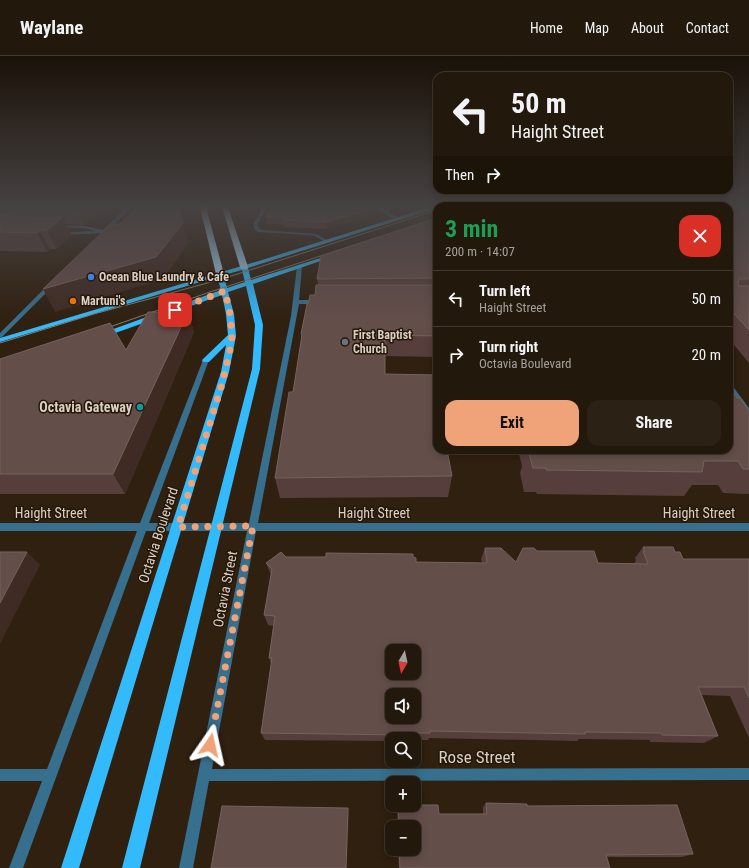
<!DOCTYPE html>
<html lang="en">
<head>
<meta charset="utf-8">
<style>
	body { margin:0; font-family:"Roboto Condensed",sans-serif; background:#2b2115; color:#f1f3f6; height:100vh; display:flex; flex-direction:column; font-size:15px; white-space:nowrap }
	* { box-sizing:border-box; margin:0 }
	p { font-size:13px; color:#a3a09d }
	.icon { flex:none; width:22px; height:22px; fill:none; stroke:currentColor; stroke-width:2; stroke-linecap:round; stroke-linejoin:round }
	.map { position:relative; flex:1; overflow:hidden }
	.drawer { position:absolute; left:433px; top:146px; width:300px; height:252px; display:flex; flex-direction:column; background:#23180c; border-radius:12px; box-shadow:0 2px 10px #0003,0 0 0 1px #40372d }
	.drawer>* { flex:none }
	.top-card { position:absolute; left:433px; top:16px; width:300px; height:122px; border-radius:12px; box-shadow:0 2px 10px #0003,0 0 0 1px #40372d; background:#23180c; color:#f1f3f6; overflow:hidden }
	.needle { width:26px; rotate:189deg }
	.fabs { position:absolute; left:385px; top:588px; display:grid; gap:8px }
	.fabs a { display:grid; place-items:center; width:36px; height:36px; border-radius:8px; background:#23180c; box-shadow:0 2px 10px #0003,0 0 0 1px #40372d; font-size:20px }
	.pin { position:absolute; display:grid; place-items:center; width:34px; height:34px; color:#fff; margin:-17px; border-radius:8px; box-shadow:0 2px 6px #0006 }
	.me { position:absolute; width:44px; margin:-22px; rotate:11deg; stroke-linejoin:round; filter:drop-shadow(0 0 3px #0008) }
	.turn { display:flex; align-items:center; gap:14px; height:84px; padding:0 12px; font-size:18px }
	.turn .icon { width:52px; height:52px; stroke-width:2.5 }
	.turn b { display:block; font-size:28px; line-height:34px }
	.then { display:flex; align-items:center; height:38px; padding:0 12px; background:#0003; gap:8px; font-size:15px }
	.round { display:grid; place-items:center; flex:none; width:42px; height:42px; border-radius:12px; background:#2b2115 }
	.overview { display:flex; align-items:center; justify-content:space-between; height:68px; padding:0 12px }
	h1 { font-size:24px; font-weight:700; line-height:30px; color:#1e9e55 }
	.primary-button { display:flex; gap:8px; margin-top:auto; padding:8px 12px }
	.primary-button a { flex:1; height:46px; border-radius:12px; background:#f0a278; color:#111; font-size:16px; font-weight:700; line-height:46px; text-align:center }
	.primary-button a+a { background:#2b2115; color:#f1f3f6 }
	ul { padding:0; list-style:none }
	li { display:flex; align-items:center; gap:12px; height:56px; padding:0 12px; border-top:1px solid #40372d }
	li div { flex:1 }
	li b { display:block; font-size:15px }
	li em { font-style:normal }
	header { display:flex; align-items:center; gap:24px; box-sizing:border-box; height:56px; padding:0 20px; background:#23180c; border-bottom:1px solid #40372d }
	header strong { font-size:19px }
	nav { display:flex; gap:22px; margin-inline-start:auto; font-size:14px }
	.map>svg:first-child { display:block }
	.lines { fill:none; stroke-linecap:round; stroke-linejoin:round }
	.minor { fill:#376f8e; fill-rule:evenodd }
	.tertiary { fill:#376f8e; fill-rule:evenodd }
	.primary { fill:#32bafc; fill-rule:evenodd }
	.motorway { fill:#9dd0ef; fill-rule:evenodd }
	.tram { stroke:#897c6f; stroke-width:1 }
	.wall { fill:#553e3b }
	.shaded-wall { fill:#402b24 }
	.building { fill:#634e4a; stroke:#76625d; fill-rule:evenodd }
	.route { stroke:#f0a278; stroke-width:7; stroke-dasharray:0 12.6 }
	.shop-dot { fill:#3f7fe0; stroke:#251707; stroke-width:1.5 }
	.food-dot { fill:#e8710a; stroke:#251707; stroke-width:1.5 }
	.worship-dot { fill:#6b7280; stroke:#251707; stroke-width:1.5 }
	.culture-dot { fill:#0f9aa8; stroke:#251707; stroke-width:1.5 }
	.labels { text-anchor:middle; stroke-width:3; stroke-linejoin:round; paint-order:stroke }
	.far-poi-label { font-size:12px; font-weight:bold; fill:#d9cfc5; stroke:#251707; text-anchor:start }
	.poi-label { font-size:14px; font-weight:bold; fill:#d9cfc5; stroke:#251707; text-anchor:end }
	.street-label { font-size:14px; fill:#d9cfc5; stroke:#251707 }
	.near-street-label { font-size:17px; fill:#d9cfc5; stroke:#251707 }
</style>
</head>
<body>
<header>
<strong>Waylane</strong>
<nav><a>Home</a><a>Map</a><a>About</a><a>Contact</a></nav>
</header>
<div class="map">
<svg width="749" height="812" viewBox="0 0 749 812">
	<rect width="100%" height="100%" fill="#2f2010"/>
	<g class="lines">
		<g class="minor">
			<polygon points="263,151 267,151 257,169 261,174 316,178 329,185 325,186 315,180 309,179 258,176 255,174 253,169"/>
			<polygon points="379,151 383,151 384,153 400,163 396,164 380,155"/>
			<polygon points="297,210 302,211 299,244 320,244 323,246 320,248 299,248 258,467 749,467 749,475 256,475 212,713 749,712 749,724 209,725 193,812 179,812 247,475 146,475 23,812 9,812 42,725 0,725 0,713 47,713 137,475 0,475 0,467 140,467 203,304 206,302 209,304 149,467 249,467 291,260"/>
			<polygon points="729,328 731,328 749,352 749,359 746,359 729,335"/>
		</g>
		<g class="tertiary">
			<polygon points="127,151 131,151 106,177 59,179 57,179 57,177 95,175 85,172 56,171 54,170 56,169 85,170 103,174"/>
			<polygon points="50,227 55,228 2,281 0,282 0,277"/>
		</g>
		<path class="primary" d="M 430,151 L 437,151 L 437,152 L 248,212 L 251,224 L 330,199 L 335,200 L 253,228 L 263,269 L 260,313 L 140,812 L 122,812 L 252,313 L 255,269 L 246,230 L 228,236 L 234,258 L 236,280 L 229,316 L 79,812 L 61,812 L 221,316 L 226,289 L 209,306 L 203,306 L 202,304 L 228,279 L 226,258 L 222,239 L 104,281 L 98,281 L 97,279 L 221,234 L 217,221 L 0,286 L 0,282 L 262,204 ZM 242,214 L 245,226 L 227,232 L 224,219 Z"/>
		<g class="motorway">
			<polygon points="200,151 206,151 224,218 223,220 220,220 216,218"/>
			<polygon points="222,151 228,151 248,211 247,213 241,213 240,211"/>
		</g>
		<g class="tram">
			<polyline points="101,274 207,237 437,162"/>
			<polyline points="0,287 94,258 222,223 437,154"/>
		</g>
	</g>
	<g class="wall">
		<polygon points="0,151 104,151 84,169 66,168 71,180 56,193 50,193 47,196 0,195"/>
		<polygon points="272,151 370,151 368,161 326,173 284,171 283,169 267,168 266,161"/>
		<polygon points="729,151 749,151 749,307 729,283"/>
		<polygon points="437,162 437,301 385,300 385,318 437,394 452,420 448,441 280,442 275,422 293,336 301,285 301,278 308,248 315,239 318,229 317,223"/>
		<polygon points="188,256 194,276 125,438 0,438 0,303 126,294"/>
		<polygon points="737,342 749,355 749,438 723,437 718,429 692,429 684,440 537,438 536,436 524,436 520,417 522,410 518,394 729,394"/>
		<polygon points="643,491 675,496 683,503 749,503 749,682 730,640 702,639 718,680 704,687 650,686 650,684 579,683 577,685 429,682 428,684 414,684 414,683 392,683 392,685 265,684 261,677 271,608 269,602 274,570 268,569 264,559 271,519 266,507 286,501 413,501 416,506 482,507 481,503 485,492 516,506 537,495 598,507 635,508 635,506 636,504 635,502"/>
		<polygon points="486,747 527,750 693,798 682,801 607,801 610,812 399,812 398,793 414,793 414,771 398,771 397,752 398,749 439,758 483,758 483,751"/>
	</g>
	<g class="shaded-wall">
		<polygon points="76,151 104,151 84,169"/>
		<polygon points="369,151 370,151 368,161 326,173 326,166"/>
		<polygon points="63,161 71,180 56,193 47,174"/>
		<polygon points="183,167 188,188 163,223 55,256 43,233"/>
		<polygon points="40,174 50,193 47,196 37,177"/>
		<polygon points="188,256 194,276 125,438 113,418"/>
		<polygon points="27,496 40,509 0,588 0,547"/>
		<polygon points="348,752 349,758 347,812 346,812"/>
	</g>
	<g class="building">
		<polygon points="138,151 178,151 183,167 156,201 43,233 111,168 120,168"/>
		<polygon points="272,151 369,151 368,154 326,166 283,164 284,161 266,161"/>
		<polygon points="729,151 749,151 749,223 739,223 738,228 739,230 749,230 749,274 729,252"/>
		<polygon points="0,158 13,160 40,162 63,161 47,174 40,174 37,177 0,176"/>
		<polygon points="437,162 437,222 317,223 321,200"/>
		<polygon points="316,229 437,229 437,280 385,279 385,288 381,288 385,290 385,318 437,319 437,394 447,394 452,420 275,422 289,336 293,336 302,279 301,278 307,248 308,248 310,239 315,239"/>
		<polygon points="148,256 188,256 113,418 0,418 0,303 110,267 126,294"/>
		<polygon points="729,331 737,342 740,342 749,355 749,413 743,413 738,405 704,405 702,416 546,414 546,412 533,412 528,394 729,394"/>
		<path d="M 643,491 L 673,491 L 675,496 L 680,496 L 683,503 L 749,503 L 749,642 L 744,631 L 698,631 L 718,680 L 662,679 L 661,677 L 585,676 L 585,678 L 430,675 L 430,677 L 405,677 L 405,679 L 261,677 L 272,602 L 269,602 L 275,560 L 264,559 L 272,513 L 266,507 L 281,496 L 286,501 L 326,501 L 326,497 L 413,498 L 413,501 L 416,502 L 416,506 L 487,507 L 485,492 L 501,492 L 516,506 L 523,492 L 534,492 L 537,495 L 594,495 L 598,507 L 648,508 L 643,495 L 645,495 ZM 392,595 L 414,595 L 414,617 L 392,617 ZM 392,639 L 414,639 L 414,661 L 392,661 Z"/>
		<polygon points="0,496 27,496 0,547"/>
		<polygon points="486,747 527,748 527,750 677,749 693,798 606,799 610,812 400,812 399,793 414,793 414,771 399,771 398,749 438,749 439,758 487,758"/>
		<polygon points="222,750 348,752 346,812 211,812"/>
	</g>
	<linearGradient id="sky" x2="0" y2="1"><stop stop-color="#1a1209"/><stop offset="0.57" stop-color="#474242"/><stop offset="1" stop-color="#474242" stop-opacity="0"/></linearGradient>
	<rect width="749" height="265" fill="url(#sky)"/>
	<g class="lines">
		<polyline class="route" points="175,254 225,235 230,258 232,280 230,294 222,328 178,471 253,470 210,689"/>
	</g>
	<circle class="shop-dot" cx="91" cy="221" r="4"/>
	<circle class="food-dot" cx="73" cy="245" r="4"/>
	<circle class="worship-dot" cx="345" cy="286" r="4"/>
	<circle class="culture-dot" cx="140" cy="351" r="4"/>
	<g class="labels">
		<g class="far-poi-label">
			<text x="99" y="225">Ocean Blue Laundry &amp; Cafe</text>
			<text x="81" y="249">Martuni's</text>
			<text x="353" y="283">First Baptist<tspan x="353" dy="14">Church</tspan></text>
		</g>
		<g class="poi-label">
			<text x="132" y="356">Octavia Gateway</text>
		</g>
		<g class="street-label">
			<text x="51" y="462">Haight Street</text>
			<text x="374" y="462">Haight Street</text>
			<text x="699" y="462">Haight Street</text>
			<text transform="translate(158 479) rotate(-72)" y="5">Octavia Boulevard</text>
			<text transform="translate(225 533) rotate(-79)" y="5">Octavia Street</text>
		</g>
		<g class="near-street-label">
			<text x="477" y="707">Rose Street</text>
		</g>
	</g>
</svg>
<div class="fabs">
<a><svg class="needle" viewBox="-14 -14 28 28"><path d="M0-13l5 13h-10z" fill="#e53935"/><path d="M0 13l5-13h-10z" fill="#a3a09d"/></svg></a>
<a><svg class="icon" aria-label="sound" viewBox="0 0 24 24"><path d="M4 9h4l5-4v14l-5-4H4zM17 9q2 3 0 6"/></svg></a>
<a><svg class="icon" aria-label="search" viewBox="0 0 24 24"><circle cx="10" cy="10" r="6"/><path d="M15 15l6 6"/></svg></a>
<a>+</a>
<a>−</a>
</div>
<div class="pin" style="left:175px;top:254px;background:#d93025"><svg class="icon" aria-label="arrive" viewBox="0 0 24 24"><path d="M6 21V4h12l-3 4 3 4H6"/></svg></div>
<svg class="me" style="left:210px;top:689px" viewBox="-20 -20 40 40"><path d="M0-17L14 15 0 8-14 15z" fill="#f0a278" stroke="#fff" stroke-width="4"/></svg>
<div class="top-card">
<div class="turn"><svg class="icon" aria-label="left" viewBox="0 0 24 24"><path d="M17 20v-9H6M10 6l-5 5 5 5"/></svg><div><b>50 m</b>Haight Street</div></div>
<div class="then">Then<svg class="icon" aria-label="right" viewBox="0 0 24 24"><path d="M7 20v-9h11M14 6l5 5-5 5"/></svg></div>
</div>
<section class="drawer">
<div class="overview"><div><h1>3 min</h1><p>200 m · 14:07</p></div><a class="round" style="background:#d93025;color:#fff"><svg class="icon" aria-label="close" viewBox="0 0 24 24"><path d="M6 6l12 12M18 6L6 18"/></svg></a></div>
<ul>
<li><svg class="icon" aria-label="left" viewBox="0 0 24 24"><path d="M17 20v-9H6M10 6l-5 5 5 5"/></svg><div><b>Turn left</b><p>Haight Street</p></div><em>50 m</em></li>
<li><svg class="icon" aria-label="right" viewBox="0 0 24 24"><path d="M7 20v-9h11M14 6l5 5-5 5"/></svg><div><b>Turn right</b><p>Octavia Boulevard</p></div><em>20 m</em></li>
</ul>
<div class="primary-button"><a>Exit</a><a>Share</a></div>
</section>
</div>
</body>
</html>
